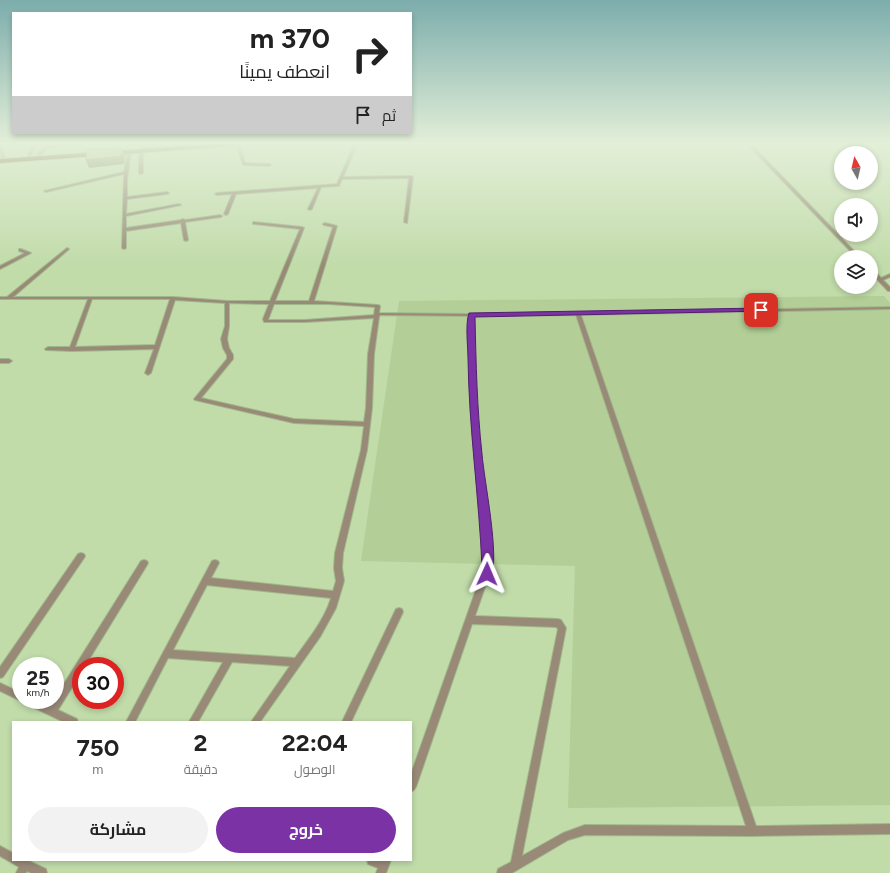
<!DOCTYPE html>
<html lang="ar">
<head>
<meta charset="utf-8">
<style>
	body { margin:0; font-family:Figtree,Cairo,sans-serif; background:#f2f2f2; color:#222; direction:rtl; height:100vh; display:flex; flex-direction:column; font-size:15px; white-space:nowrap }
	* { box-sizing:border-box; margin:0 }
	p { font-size:13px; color:#767676 }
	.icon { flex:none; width:22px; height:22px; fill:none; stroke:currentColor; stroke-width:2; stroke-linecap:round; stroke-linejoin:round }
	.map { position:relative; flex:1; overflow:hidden; direction:ltr }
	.drawer { position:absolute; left:12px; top:721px; width:400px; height:140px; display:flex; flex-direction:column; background:#fff; border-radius:0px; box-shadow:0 2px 6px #0003; direction:rtl }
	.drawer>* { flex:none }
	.hud { position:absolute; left:12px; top:12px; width:400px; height:122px; border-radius:0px; box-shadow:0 2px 6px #0003; direction:rtl; background:#fff; color:#222; overflow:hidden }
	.needle { width:26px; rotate:352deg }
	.tools { position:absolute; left:834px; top:146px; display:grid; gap:8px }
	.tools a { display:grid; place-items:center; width:44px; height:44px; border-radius:50%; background:#fff; box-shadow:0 2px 6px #0003; font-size:20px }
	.speed { position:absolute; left:12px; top:657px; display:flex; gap:8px; font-size:20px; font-weight:700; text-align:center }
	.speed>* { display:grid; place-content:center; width:52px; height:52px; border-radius:50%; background:#fff; box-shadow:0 2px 6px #0003; line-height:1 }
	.speed small { font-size:10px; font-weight:400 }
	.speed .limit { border:6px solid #d22; background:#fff; color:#111 }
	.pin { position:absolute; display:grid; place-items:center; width:34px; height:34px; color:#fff; margin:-17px; border-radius:8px; box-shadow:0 2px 6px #0006 }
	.me { position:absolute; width:44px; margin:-22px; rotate:1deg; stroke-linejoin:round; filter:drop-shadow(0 0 3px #0008) }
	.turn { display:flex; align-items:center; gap:14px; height:84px; padding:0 16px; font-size:18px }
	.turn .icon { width:52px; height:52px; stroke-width:2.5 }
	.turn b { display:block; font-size:28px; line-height:34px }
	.then { display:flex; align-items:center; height:38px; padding:0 16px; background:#0003; gap:8px; font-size:15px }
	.eta { display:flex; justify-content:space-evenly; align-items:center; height:68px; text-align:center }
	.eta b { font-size:24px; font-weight:700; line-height:28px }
	.action { display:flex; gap:8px; margin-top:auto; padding:8px 16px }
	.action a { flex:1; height:46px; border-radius:24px; background:#7b32a5; color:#fff; font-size:16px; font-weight:700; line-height:46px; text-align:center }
	.action a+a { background:#f2f2f2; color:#222 }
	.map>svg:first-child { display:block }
	.built { fill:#b3cf97 }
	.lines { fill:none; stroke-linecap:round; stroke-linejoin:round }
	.street-casing { stroke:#a0b78b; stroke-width:2 }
	.highway-casing { stroke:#a0b78b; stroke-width:2 }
	.street { fill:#998977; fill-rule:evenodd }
	.highway { fill:#58380c; fill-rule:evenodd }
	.shaded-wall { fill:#7e7f5a }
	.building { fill:#b4b680; stroke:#7e7f5a }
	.route { fill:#7b32a5; stroke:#50206b }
</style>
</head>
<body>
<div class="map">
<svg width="890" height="873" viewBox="0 0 890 873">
	<rect width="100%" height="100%" fill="#c1dba9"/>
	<polygon class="built" points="884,296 890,303 890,805 568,808 575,566 361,561 399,301"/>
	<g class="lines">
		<defs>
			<g id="street">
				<polygon points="32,144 36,144 30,157 27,158"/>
				<polygon points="47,144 49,144 49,146 80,144 47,148 39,157 37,157 37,155"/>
				<polygon points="144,144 148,144 143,151 143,173 141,174 139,173 139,151"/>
				<polygon points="236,144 240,144 245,163 269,164 271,165 269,166 243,165"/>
				<polygon points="354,144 358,144 343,177 411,176 413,177 407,223 404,222 409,178 342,179 339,186 321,187 312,209 310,210 308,209 318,188 236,194 228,214 226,215 224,214 232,194 217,195 215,194 217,193 337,184"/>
				<polygon points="747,144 751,144 860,257 856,257"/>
				<polygon points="0,147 2,148 5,159 2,158 0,152"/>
				<polygon points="129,151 131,152 127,180 127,197 167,192 169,193 167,194 127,199 126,214 179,204 181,205 126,216 126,228 181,220 183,219 185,220 220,215 222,216 221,217 185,222 188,240 186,241 184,240 181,223 126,231 126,248 124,249 122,248 124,174 46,192 44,191 124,172 127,152"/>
				<path d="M 253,222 L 302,227 L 304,228 L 275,301 L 309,301 L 333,227 L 324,225 L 323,224 L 325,223 L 337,226 L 314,301 L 378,305 L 380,306 L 379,313 L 471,314 L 890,307 L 890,309 L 581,315 L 756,826 L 890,824 L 890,834 L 753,836 L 585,835 L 568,840 L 512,873 L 497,873 L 498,869 L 511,862 L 558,629 L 556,627 L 472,624 L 416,787 L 414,790 L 411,792 L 411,774 L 484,567 L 482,513 L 474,455 L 470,404 L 469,316 L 380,315 L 379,317 L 374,354 L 372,408 L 367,450 L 343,553 L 342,568 L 344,581 L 336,608 L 320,637 L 260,722 L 251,722 L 290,666 L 232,662 L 198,722 L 189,722 L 223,662 L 168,658 L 135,722 L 126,722 L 212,561 L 215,560 L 218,561 L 219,563 L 211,578 L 333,591 L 336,581 L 334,568 L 335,553 L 361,450 L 364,426 L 294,423 L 195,400 L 194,399 L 195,398 L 227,359 L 227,355 L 223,348 L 221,339 L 225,326 L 225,303 L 175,300 L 151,373 L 148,375 L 145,373 L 154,349 L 72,351 L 46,350 L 45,349 L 48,347 L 70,347 L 88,299 L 0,299 L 0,297 L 7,297 L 67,248 L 69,249 L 68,250 L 13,297 L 173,297 L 227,301 L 270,301 L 300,229 L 254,224 L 253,224 ZM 92,299 L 170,299 L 155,345 L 75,347 ZM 229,303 L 269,304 L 263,319 L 264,322 L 305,322 L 374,318 L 368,354 L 366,408 L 364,422 L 294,419 L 201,398 L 233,359 L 233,355 L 229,348 L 227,339 L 229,326 ZM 274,304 L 329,304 L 375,307 L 374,315 L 305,320 L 268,320 ZM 576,315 L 746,826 L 585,825 L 563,833 L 522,856 L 566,628 L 561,620 L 558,619 L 475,616 L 492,567 L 488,513 L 480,455 L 476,404 L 473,316 ZM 207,585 L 331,598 C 325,619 308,640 295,658 L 173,650 Z"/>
				<polygon points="19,249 21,249 31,253 0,269 0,266 25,253 19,251"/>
				<polygon points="871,269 873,269 881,278 890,274 890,277 883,280 890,287 890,291 888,291 871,273"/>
				<polygon points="0,359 9,359 12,361 9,363 0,363"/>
				<polygon points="81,553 84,554 85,556 84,558 3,677 0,678 0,667 78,554"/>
				<polygon points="144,560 147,561 148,563 147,565 85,666 81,666 81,673 58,710 77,719 78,722 64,722 24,703 23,700 21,701 0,691 0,683 21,693 21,700 37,700 50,706 141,561"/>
				<polygon points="399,608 402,609 403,612 351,722 342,722 396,609"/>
				<polygon points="0,846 13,853 13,860 27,860 46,869 47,873 31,873 27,871 26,873 16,873 19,867 0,856"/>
				<polygon points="367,860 391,860 386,873 376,873 378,868 368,864"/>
			</g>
			<polygon id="highway" points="209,144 237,144 234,146 0,163 0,159"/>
		</defs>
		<use href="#street" class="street-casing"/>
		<use href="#highway" class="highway-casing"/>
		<use href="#street" class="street"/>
		<use href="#highway" class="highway"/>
	</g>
	<polygon class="shaded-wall" points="122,148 125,155 124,164 89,168 86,160"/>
	<polygon class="building" points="122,148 121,156 86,160 87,150"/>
	<linearGradient id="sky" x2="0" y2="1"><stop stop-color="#7cadac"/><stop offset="0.54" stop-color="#e3efd8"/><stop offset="1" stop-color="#e3efd8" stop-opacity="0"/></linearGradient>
	<rect width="890" height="266" fill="url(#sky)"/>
	<path class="route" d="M 761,308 L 764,308 L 764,311 L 475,317 C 476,363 477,408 482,454 C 484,480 500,557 491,577 L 487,579 L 483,577 L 481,574 L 482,567 C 479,497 469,429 468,359 C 468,347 465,324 469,313 Z"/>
</svg>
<div class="tools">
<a><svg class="needle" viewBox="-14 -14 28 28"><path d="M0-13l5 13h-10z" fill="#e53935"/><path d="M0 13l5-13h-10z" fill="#767676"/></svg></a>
<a><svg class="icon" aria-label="sound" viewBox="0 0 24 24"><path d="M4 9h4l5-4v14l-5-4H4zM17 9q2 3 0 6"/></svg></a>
<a><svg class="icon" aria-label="layers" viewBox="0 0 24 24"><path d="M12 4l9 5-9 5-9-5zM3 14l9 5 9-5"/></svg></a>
</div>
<div class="speed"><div>25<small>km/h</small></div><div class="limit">30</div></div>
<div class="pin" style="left:761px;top:310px;background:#d93025"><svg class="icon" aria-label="arrive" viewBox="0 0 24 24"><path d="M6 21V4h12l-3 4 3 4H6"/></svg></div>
<svg class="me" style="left:487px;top:574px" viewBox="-20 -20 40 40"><path d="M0-17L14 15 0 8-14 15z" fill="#7b32a5" stroke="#fff" stroke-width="4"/></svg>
<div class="hud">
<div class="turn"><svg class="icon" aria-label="right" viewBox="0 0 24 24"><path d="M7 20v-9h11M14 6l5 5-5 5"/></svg><div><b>370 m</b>انعطف يمينًا</div></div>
<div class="then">ثم<svg class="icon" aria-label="arrive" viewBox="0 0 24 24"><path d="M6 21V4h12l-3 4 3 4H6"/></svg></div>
</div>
<section class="drawer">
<div class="eta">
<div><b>22:04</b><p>الوصول</p></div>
<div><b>2</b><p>دقيقة</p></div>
<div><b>750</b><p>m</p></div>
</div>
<div class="action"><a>خروج</a><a>مشاركة</a></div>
</section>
</div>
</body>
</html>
